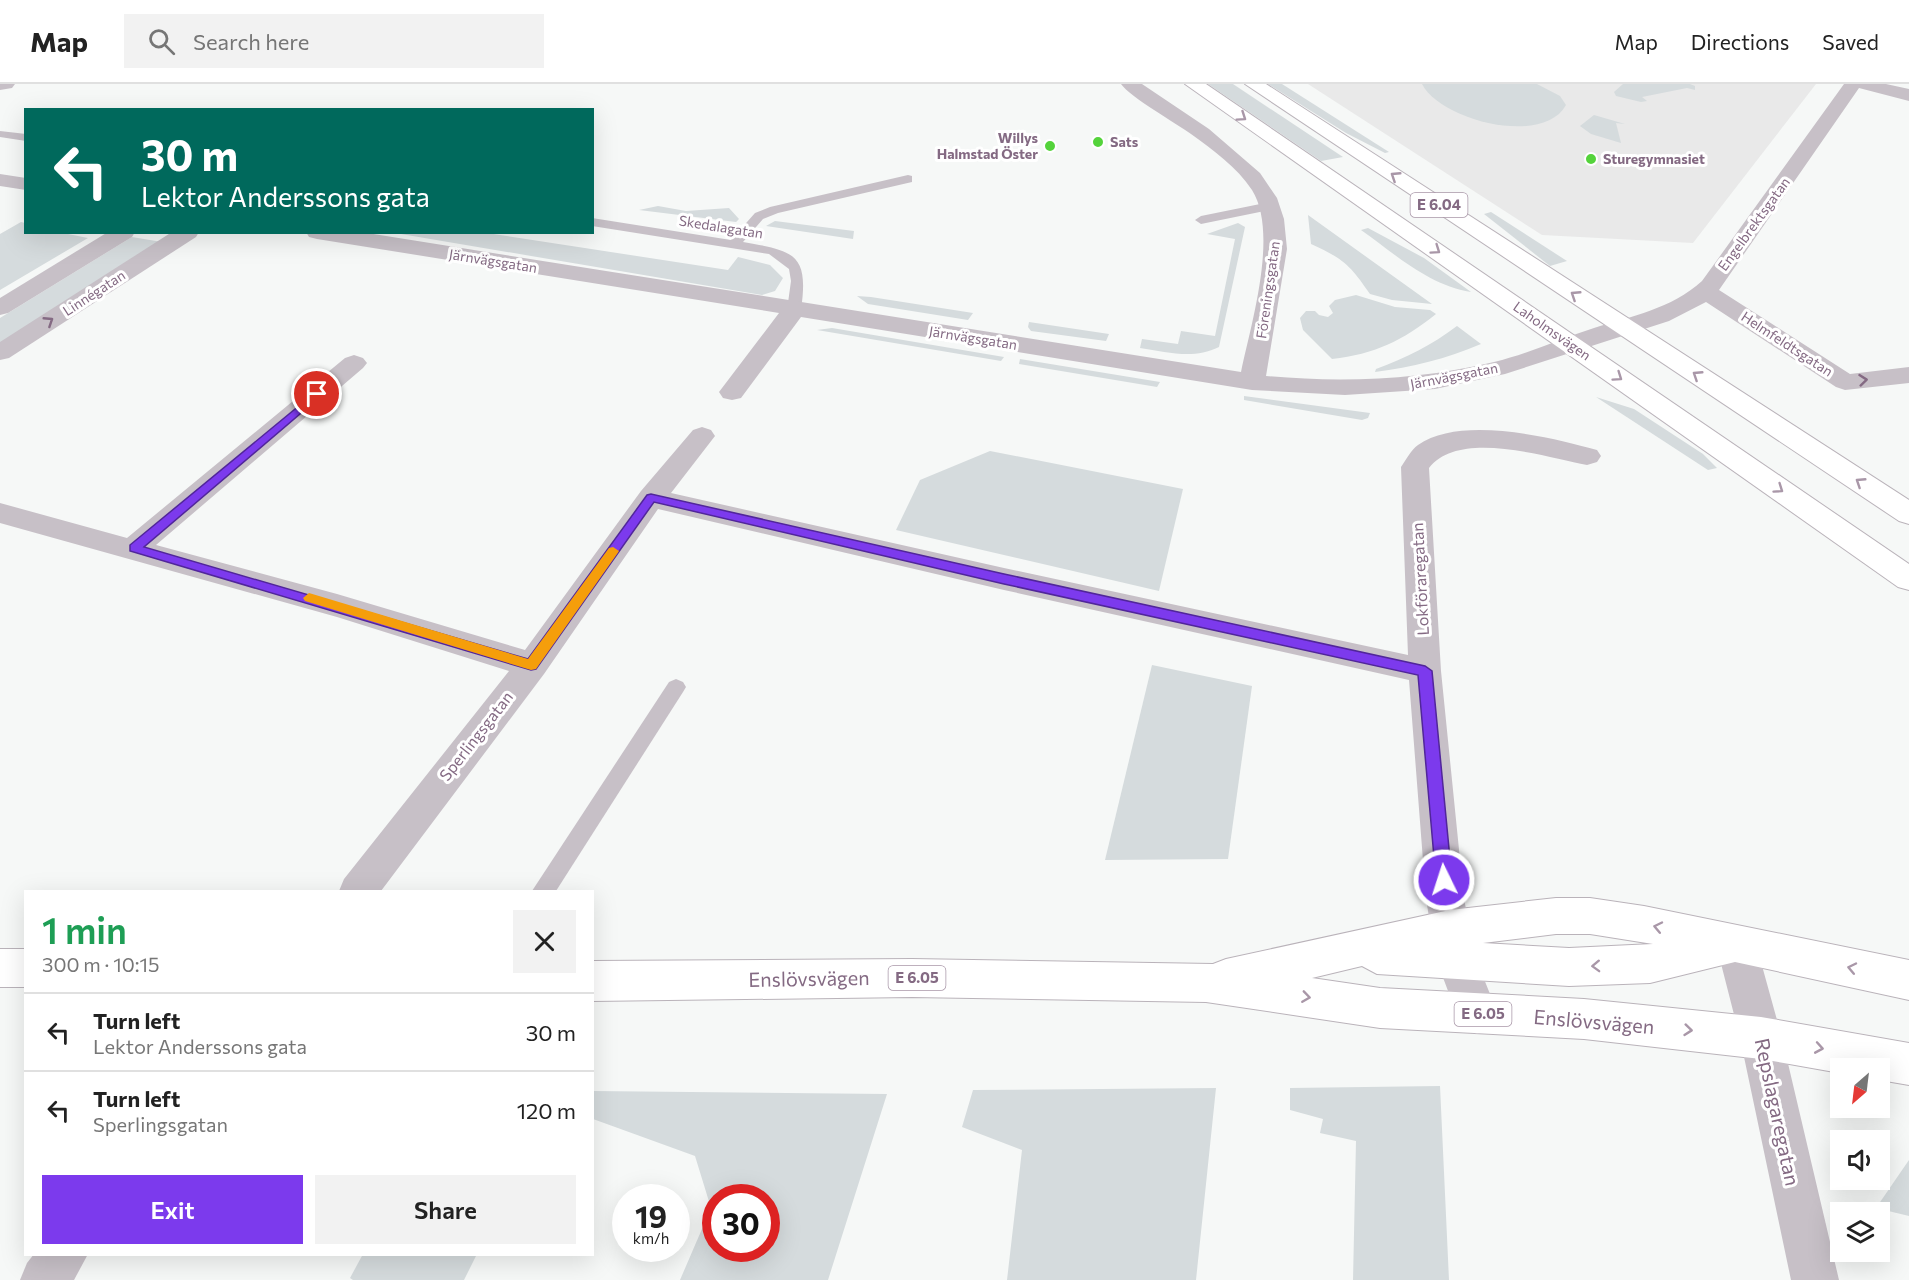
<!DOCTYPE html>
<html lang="en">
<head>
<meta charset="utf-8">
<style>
	body { margin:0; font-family:Commissioner,sans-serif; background:#f2f2f2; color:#222; height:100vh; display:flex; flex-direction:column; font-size:22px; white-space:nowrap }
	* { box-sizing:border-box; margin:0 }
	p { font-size:20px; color:#767676 }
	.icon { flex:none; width:33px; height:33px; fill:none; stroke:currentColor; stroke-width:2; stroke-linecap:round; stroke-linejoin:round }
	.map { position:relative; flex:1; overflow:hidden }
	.side { position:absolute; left:24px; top:806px; width:570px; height:366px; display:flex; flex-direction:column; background:#fff; border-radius:0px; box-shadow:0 6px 24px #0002 }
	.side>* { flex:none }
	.hud { position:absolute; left:24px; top:24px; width:570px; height:126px; border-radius:0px; box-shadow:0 6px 24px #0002; background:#00695c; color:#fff; overflow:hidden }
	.needle { width:39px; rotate:208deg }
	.tools { position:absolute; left:1830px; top:974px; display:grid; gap:12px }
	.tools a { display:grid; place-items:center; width:60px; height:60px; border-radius:0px; background:#fff; box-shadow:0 6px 24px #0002; font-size:30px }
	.speed { position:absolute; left:612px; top:1100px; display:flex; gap:12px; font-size:30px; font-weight:700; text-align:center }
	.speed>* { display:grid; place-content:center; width:78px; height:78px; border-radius:50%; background:#fff; box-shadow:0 6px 24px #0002; line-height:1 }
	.speed small { font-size:15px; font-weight:400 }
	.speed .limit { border:9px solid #d22; background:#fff; color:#111 }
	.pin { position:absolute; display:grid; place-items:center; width:51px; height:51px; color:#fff; margin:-26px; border:3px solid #fff; border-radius:50%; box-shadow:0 2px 6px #0007 }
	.me { position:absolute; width:66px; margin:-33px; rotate:356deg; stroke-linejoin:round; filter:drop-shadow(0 0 4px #0008) }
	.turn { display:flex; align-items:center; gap:21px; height:126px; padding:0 18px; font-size:27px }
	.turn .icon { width:78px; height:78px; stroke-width:2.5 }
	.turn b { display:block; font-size:42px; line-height:51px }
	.round { display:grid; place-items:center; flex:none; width:63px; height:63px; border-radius:0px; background:#f2f2f2 }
	.headline { display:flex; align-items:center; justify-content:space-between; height:102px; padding:0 18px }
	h1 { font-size:36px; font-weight:600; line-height:45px; color:#1e9e55 }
	.primary-button { display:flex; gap:12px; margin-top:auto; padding:12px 18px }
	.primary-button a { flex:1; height:69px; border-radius:0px; background:#7c3aed; color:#fff; font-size:24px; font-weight:600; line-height:69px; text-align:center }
	.primary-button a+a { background:#f2f2f2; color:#222 }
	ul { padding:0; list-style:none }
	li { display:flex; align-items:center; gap:18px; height:78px; padding:0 18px; border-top:2px solid #e0e0e0 }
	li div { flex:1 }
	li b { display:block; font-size:22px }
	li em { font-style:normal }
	header { display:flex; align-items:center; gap:36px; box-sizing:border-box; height:84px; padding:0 30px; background:#fff; border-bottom:2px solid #e0e0e0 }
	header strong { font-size:28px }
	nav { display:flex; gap:33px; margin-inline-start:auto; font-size:21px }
	.search { width:420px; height:54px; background:#f2f2f2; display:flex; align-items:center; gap:15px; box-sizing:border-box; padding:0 21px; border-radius:0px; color:#767676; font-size:22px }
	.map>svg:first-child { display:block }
	.built { fill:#e9e9e9 }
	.green { fill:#d5dbdd; fill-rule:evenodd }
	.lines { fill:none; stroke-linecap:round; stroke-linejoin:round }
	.trunk-casing { stroke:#bab3ba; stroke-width:2 }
	.service { fill:#c7c0c7; fill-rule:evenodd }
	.minor { fill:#c7c0c7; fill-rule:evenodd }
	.trunk { fill:#fff; fill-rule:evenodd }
	.oneway { stroke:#a997a8 }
	.oneway2 { stroke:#846a83 }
	.route { fill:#7c3aed; stroke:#51269a; stroke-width:1.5 }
	.slow { fill:#f59e0b }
	.poi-dot { fill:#54d33b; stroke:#fff; stroke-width:2 }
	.labels { text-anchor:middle; stroke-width:6; stroke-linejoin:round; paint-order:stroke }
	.far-poi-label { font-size:14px; font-weight:bold; fill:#846a83; stroke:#fff; text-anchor:start }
	.far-street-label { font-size:14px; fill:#846a83; stroke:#fff }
	.shield { fill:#fff; stroke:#a997a8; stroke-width:1.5 }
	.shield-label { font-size:15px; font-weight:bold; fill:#846a83 }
	.street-label { font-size:16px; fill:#846a83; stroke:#fff }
	.near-street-label { font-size:20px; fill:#846a83; stroke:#fff }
</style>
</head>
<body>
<header>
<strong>Map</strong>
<div class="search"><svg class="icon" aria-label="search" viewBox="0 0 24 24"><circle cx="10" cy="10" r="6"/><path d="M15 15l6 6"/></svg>Search here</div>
<nav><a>Map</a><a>Directions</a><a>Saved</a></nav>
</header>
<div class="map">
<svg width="1909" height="1196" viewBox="0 0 1909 1196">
	<rect width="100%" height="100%" fill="#f6f8f7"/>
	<polygon class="built" points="1308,0 1816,0 1693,159 1542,151"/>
	<g class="green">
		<polygon points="1208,0 1233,0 1343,73 1321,77"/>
		<polygon points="1268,0 1282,0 1389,68 1385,69 1346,49"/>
		<path d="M 1422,0 L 1537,0 L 1560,12 L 1566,21 C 1543,63 1440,36 1422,0 Z"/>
		<polygon points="1623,0 1690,0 1695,2 1695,6 1687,4 1642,13 1647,17 1641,18 1616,12 1614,8"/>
		<polygon points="1594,31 1625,40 1616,39 1621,59 1591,50 1580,42"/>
		<polygon points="658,122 686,127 729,124 739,135 736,138 639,126"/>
		<polygon points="1491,128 1567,177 1550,182 1484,130"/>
		<path d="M 1308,131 L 1432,220 L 1392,216 L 1370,210 C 1350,181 1344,175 1311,160 Z"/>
		<polygon points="775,137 854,147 853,155 766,142"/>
		<polygon points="21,138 25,139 26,148 63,149 88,154 0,206 0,150"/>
		<path d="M 1238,139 L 1245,143 L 1219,263 C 1193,276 1168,268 1140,264 L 1142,255 L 1178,260 L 1181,247 L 1215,252 L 1235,155 L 1207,150 Z"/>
		<path d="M 1368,144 L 1424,174 L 1471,208 C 1428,201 1395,170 1361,146 Z"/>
		<polygon points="395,149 487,149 728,186 738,173 770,181 783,194 775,207 762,211"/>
		<polygon points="132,153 162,158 0,260 0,234"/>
		<path d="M 1356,211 L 1395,223 L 1430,226 L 1436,230 C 1402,257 1375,270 1332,275 L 1303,246 L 1300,234 L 1306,227 L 1315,227 L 1319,231 L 1328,233 L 1333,229 L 1329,222 L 1335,216 Z"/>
		<polygon points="857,212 871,213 973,229 968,236 868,220"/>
		<polygon points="1029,238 1109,250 1106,257 1031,247 1028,243"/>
		<path d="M 1457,242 L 1481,260 C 1446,275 1412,283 1375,288 L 1376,285 C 1406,274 1432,261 1457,242 Z"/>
		<polygon points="832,244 1004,273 1001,277 817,246"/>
		<polygon points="1020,275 1160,298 1157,303 1019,280"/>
		<polygon points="1244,312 1370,329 1368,334 1362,336 1244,316"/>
		<polygon points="1596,313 1634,325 1703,370 1717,384 1708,386"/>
		<polygon points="990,367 1183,405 1159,507 896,446 920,396"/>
		<polygon points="1152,581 1252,602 1228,775 1105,776"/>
		<polygon points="1440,1002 1449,1196 1353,1196 1356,1057 1320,1049 1323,1035 1290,1026 1290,1004"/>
		<polygon points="1216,1004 1196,1196 1007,1196 1022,1066 962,1043 973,1006"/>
		<path d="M 592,1007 L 887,1010 L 828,1196 L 680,1196 L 711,1124 L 695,1072 L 593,1035 ZM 716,1113 L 766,1113 L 766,1164 L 716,1164 Z"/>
		<polygon points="1909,1076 1909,1132 1876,1124"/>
		<polygon points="363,1170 477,1170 464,1196 353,1196 350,1194"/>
	</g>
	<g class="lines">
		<defs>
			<g id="trunk">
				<polygon points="1185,0 1206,0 1909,480 1909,506 1898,503"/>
				<polygon points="1245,0 1266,0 1909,416 1909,440 1899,437"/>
				<path d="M 1556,814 L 1590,814 L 1644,822 L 1909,876 L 1909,916 L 1735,878 L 1650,899 L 1569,902 L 1377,890 L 1362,882 L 1312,894 L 1380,904 L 1584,915 L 1761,933 L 1909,959 L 1909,1001 L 1880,996 L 1880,984 L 1840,984 L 1840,989 L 1761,975 L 1584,955 L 1380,944 L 1206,918 L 912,913 L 592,917 L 592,877 L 912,875 L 1213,880 L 1226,875 L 1450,826 ZM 1556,850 L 1590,850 L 1653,860 L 1569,864 L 1483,859 Z"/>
				<rect x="0" y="865" width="26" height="38"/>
			</g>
		</defs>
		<use href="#trunk" class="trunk-casing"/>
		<g class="service">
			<polygon points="0,47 26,50 26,57 0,53"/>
			<path d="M 908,91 L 912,92 L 912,98 L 778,129 L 763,135 L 743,158 C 795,167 809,170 801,226 L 794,230 L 787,226 L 791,197 L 789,185 L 769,170 L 592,142 L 592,134 L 731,156 L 755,129 L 770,123 Z"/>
			<polygon points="1270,118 1274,119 1276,122 1274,125 1201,140 1195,136 1201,132"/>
			<polygon points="676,595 683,598 686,603 683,608 556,807 532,807 669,598"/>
		</g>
		<g class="minor">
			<polygon points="0,0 15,0 12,4 0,6"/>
			<path d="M 1121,0 L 1142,0 L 1209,45 L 1260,89 L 1277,114 L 1284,135 L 1287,165 L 1266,292 C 1342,299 1419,296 1494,278 C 1528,270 1560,255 1594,244 C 1632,232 1671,225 1702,197 L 1844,0 L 1886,0 L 1909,5 L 1909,17 L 1859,4 L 1719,206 L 1850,290 L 1909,283 L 1909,299 L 1845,306 L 1836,303 L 1706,218 L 1669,237 L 1505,290 L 1435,305 L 1345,311 L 1252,306 L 801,233 L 741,314 L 732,316 L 723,314 L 719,308 L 779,229 L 317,155 L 309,153 L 306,148 L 361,148 L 1241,288 C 1251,240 1279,149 1252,106 C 1237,83 1213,66 1191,50 C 1176,39 1130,13 1121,0 Z"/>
			<polygon points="0,90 26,94 26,106 0,102"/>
			<polygon points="108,148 135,148 132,153 8,229 0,231 0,214"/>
			<polygon points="172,148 199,148 196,153 9,274 0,276 0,258"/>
			<path d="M 354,271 L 363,274 L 367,279 L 363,284 L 156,461 L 337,510 L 525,566 L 641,407 L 693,346 L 702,343 L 711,346 L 715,352 L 671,409 L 1004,484 L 1408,571 L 1401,383 C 1406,376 1411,366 1418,361 C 1460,331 1551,353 1597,366 L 1601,372 L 1597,378 L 1587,381 C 1545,373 1459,345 1429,384 L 1441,587 L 1464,815 L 1476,875 L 1498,930 L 1492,944 L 1477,950 L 1462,944 L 1436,875 L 1426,815 L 1409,596 L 1004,506 L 658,425 L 544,590 L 381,807 L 339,807 L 344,795 L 509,587 L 337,533 L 0,439 L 0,419 L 127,454 L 345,274 Z"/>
			<polygon points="1736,841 1750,847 1756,860 1782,954 1839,1196 1791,1196 1740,954 1716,860 1722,847"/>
			<polygon points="34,1170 88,1170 74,1196 20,1196 27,1179"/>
		</g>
		<use href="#trunk" class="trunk"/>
	</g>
	<defs><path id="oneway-chevron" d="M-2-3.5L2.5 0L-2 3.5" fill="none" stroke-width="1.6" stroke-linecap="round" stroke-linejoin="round" transform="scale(1.5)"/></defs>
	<g class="oneway">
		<use href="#oneway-chevron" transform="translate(1242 33) rotate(34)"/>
		<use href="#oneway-chevron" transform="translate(1395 92) rotate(-147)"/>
		<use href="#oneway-chevron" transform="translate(1436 166) rotate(35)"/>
		<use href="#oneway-chevron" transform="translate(1575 211) rotate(-147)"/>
		<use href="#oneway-chevron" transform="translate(1697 291) rotate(-147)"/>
		<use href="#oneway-chevron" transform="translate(1618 293) rotate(35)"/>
		<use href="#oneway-chevron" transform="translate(1860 398) rotate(-147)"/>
		<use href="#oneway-chevron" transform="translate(1779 405) rotate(35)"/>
		<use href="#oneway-chevron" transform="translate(1658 843) rotate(-168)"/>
		<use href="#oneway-chevron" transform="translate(1596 882) rotate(178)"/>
		<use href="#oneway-chevron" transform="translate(1852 884) rotate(-168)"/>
		<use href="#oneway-chevron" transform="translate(1306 913) rotate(8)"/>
		<use href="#oneway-chevron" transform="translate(1688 946) rotate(6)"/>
		<use href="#oneway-chevron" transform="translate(1819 964) rotate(10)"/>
	</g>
	<g class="oneway2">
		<use href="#oneway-chevron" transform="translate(49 237) rotate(-33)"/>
		<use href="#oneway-chevron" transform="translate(1863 296) rotate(-6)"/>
	</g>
	<polygon class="route" points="317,307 322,310 321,312 144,463 528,575 647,411 651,410 1004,490 1425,582 1432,587 1452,796 1450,801 1444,803 1439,801 1436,796 1418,591 1004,500 654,418 536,585 531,586 130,467 130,461"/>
	<polygon class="slow" points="613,463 619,467 617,470 536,585 531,586 305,517 303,514 309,509 528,575 609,464"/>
	<g class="poi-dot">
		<circle cx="1098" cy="58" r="6"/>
		<circle cx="1050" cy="62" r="6"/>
		<circle cx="1591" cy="75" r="6"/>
	</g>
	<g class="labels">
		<g class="far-poi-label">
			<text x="1038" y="59" text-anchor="end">Willys<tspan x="1038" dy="16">Halmstad Öster</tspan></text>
			<text x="1110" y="63">Sats</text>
			<text x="1603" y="80">Sturegymnasiet</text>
		</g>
		<g class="far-street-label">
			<text transform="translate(1754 140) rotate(-54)" y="5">Engelbrektsgatan</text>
			<text transform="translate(721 143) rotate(9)" y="5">Skedalagatan</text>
			<text transform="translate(493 177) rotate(9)" y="5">Järnvägsgatan</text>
			<text transform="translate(1268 206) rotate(-82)" y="5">Föreningsgatan</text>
			<text transform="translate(94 209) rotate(-33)" y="5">Linnégatan</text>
			<text transform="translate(1552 247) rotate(35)" y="5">Laholmsvägen</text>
			<text transform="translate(973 254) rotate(9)" y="5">Järnvägsgatan</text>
			<text transform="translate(1787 260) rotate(33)" y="5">Helmfeldtsgatan</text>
			<text transform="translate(1454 292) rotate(-11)" y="5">Järnvägsgatan</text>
		</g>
		<g class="shield">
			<rect x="1410.5" y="109" width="57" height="24" rx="4.5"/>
			<rect x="888.5" y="882" width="57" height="24" rx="4.5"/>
			<rect x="1454.5" y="918" width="57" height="24" rx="4.5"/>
		</g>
		<g class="shield-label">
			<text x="1439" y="126">E 6.04</text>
			<text x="917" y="899">E 6.05</text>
			<text x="1483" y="935">E 6.05</text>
		</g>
		<g class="street-label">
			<text transform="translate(1420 495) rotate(-93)" y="6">Lokföraregatan</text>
			<text transform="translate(476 652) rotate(-52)" y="6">Sperlingsgatan</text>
		</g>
		<g class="near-street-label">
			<text transform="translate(809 895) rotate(-1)" y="7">Enslövsvägen</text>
			<text transform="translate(1594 938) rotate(5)" y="7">Enslövsvägen</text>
			<text transform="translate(1777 1028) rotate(78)" y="7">Repslagaregatan</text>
		</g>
	</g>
</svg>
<div class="tools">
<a><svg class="needle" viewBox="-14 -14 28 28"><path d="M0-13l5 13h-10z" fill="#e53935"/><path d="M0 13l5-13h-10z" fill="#767676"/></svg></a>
<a><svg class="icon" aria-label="sound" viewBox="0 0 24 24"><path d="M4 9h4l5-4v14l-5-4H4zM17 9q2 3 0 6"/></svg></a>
<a><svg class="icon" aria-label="layers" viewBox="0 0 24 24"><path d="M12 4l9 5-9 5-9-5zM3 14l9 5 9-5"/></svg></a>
</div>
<div class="speed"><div>19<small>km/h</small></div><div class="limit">30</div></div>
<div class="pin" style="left:317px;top:310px;background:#d93025"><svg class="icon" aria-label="arrive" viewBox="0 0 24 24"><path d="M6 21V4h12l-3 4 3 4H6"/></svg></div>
<svg class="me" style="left:1444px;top:796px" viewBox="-20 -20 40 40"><circle r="17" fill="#7c3aed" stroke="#fff" stroke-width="3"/><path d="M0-11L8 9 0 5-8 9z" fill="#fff"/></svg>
<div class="hud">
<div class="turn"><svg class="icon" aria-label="left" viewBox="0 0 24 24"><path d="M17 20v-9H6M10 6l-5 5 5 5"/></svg><div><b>30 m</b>Lektor Anderssons gata</div></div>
</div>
<section class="side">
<div class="headline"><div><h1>1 min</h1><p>300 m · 10:15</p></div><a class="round"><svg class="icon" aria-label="close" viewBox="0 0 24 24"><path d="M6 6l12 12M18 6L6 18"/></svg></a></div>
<ul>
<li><svg class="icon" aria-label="left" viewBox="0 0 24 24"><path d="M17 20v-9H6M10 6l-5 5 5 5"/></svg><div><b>Turn left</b><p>Lektor Anderssons gata</p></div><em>30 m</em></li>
<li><svg class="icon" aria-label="left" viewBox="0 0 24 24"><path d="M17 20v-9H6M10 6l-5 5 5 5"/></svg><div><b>Turn left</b><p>Sperlingsgatan</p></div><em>120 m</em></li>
</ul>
<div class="primary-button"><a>Exit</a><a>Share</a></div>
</section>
</div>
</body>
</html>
